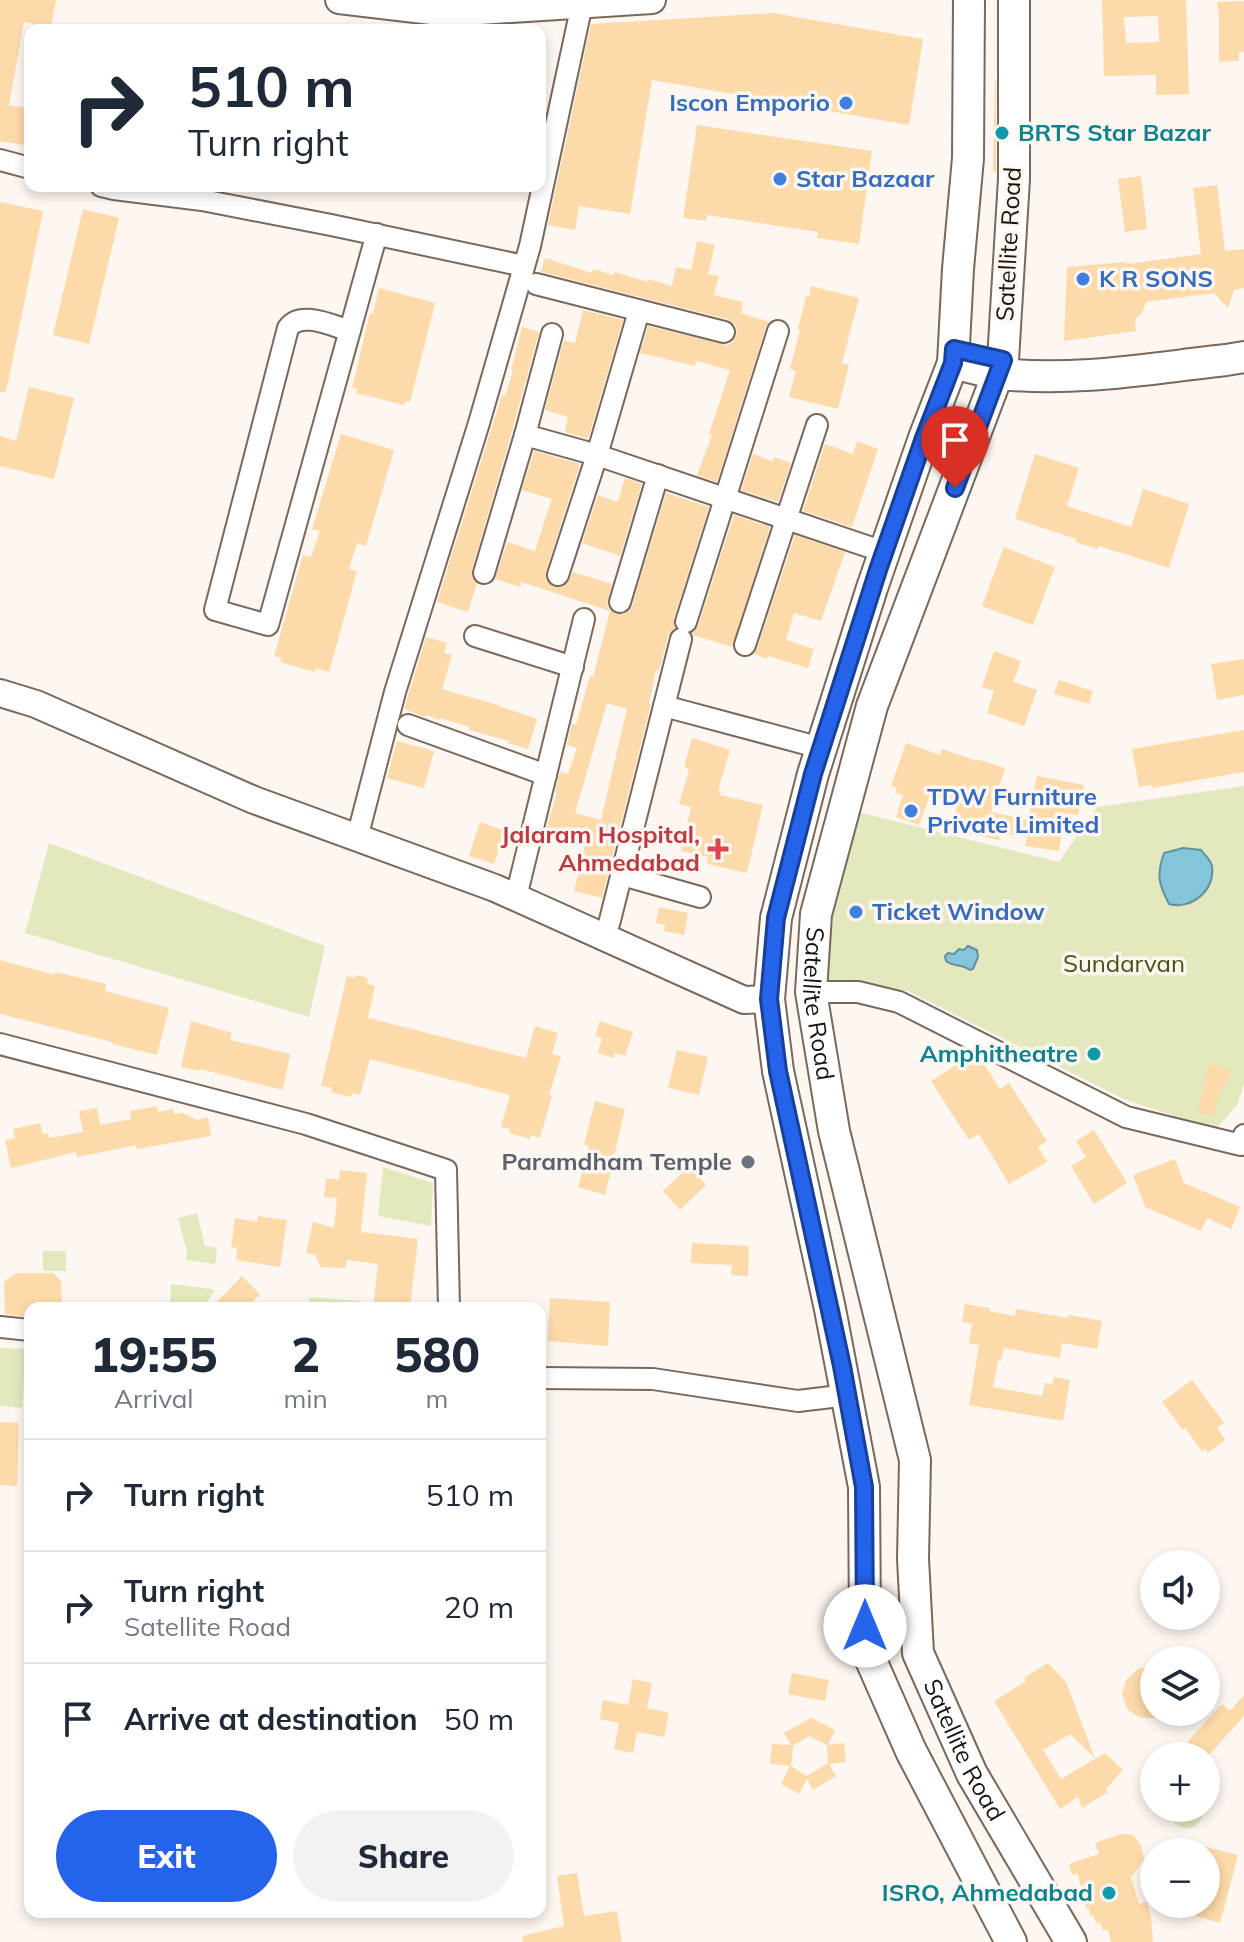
<!DOCTYPE html>
<html lang="en">
<head>
<meta charset="utf-8">
<style>
	body { margin:0; font-family:Mulish,sans-serif; background:#f2f2f3; color:#1f2937; height:100vh; display:flex; flex-direction:column; font-size:30px; white-space:nowrap }
	* { box-sizing:border-box; margin:0 }
	p { font-size:26px; color:#747a83 }
	.icon { flex:none; width:44px; height:44px; fill:none; stroke:currentColor; stroke-width:2; stroke-linecap:round; stroke-linejoin:round }
	.map { position:relative; flex:1; overflow:hidden }
	.details { position:absolute; left:24px; top:1302px; width:522px; height:616px; display:flex; flex-direction:column; background:#fff; border-radius:16px; box-shadow:0 4px 12px #0003 }
	.details>* { flex:none }
	.hud { position:absolute; left:24px; top:24px; width:522px; height:168px; border-radius:16px; box-shadow:0 4px 12px #0003; background:#fff; color:#1f2937; overflow:hidden }
	.tools { position:absolute; left:1140px; top:1550px; display:grid; gap:16px }
	.tools a { display:grid; place-items:center; width:80px; height:80px; border-radius:50%; background:#fff; box-shadow:0 4px 12px #0003; font-size:40px }
	.pin { position:absolute; display:grid; place-items:center; width:68px; height:68px; color:#fff; margin:-82px -34px; border-radius:50% 50% 50% 0; rotate:-45deg; box-shadow:0 0 8px #0007 }
	.pin .icon { rotate:45deg }
	.me { position:absolute; width:88px; margin:-44px; rotate:0deg; stroke-linejoin:round; filter:drop-shadow(0 0 6px #0008) }
	.turn { display:flex; align-items:center; gap:28px; height:168px; padding:0 32px; font-size:36px }
	.turn .icon { width:104px; height:104px; stroke-width:2.5 }
	.turn b { display:block; font-size:56px; line-height:68px }
	.eta { display:flex; justify-content:space-evenly; align-items:center; height:136px; text-align:center }
	.eta b { font-size:48px; font-weight:800; line-height:56px }
	.button { display:flex; gap:16px; margin-top:auto; padding:16px 32px }
	.button a { flex:1; height:92px; border-radius:48px; background:#2563eb; color:#fff; font-size:32px; font-weight:800; line-height:92px; text-align:center }
	.button a+a { background:#f2f2f3; color:#1f2937 }
	ul { padding:0; list-style:none }
	li { display:flex; align-items:center; gap:24px; height:112px; padding:0 32px; border-top:2px solid #e0e1e3 }
	li div { flex:1 }
	li b { display:block; font-size:30px }
	li em { font-style:normal }
	.map>svg:first-child { display:block }
	.green { fill:#e3e8be }
	.water { fill:#83c5d9; stroke:#63909c; stroke-width:2 }
	.building { fill:#fcdaaa; fill-rule:evenodd }
	.lines { fill:none; stroke-linecap:round; stroke-linejoin:round }
	.minor-casing { stroke:#79685c; stroke-width:24 }
	.tertiary-casing { stroke:#79685c; stroke-width:30 }
	.secondary-casing { stroke:#79685c; stroke-width:34 }
	.minor { stroke:#fff; stroke-width:20 }
	.tertiary { stroke:#fff; stroke-width:26 }
	.secondary { stroke:#fff; stroke-width:30 }
	.route-casing { stroke:#184099; stroke-width:20 }
	.route { stroke:#2563eb; stroke-width:14 }
	.shop-dot { fill:#3f7fe0; stroke:#fef6f0; stroke-width:3 }
	.culture-dot { fill:#0f9aa8; stroke:#fef6f0; stroke-width:3 }
	.health-dot { fill:#e0444e; stroke:#fef6f0; stroke-width:3 }
	.worship-dot { fill:#6b7280; stroke:#fef6f0; stroke-width:3 }
	.labels { text-anchor:middle; stroke-width:7; stroke-linejoin:round; paint-order:stroke }
	.shop-label { font-size:24px; font-weight:bold; fill:#366cbe; stroke:#fef6f0; text-anchor:start }
	.culture-label { font-size:24px; font-weight:bold; fill:#0d838f; stroke:#fef6f0; text-anchor:end }
	.street-label { font-size:24px; fill:#19130e; stroke:#fef6f0 }
	.health-label { font-size:24px; font-weight:bold; fill:#be3a42; stroke:#fef6f0; text-anchor:end }
	.park-label { font-size:24px; fill:#4c4f11; stroke:#fef6f0 }
	.worship-label { font-size:24px; font-weight:bold; fill:#5b616d; stroke:#fef6f0; text-anchor:end }
</style>
</head>
<body>
<div class="map">
<svg width="1244" height="1942" viewBox="0 0 1244 1942">
	<rect width="100%" height="100%" fill="#fef6f0"/>
	<g class="green">
		<polygon points="1244,786 1244,1084 1237,1105 1215,1130 1124,1099 908,991 819,979 854,823 854,811 1059,862 1097,807"/>
		<polygon points="49,843 325,946 309,1017 25,933"/>
		<polygon points="383,1167 433,1183 431,1226 378,1216"/>
		<polygon points="197,1213 205,1246 217,1248 215,1264 186,1260 187,1251 178,1218"/>
		<rect x="43" y="1251" width="23" height="20"/>
		<polygon points="171,1284 212,1289 214,1291 206,1304 206,1308 170,1308"/>
		<polygon points="309,1297 360,1301 360,1308 309,1308"/>
		<polygon points="0,1348 26,1349 22,1408 0,1406"/>
		<path d="M 1168,1808 L 1204,1808 C 1202,1829 1185,1835 1170,1819 Z"/>
	</g>
	<g class="water">
		<path d="M 1183,848 L 1201,850 C 1205,855 1211,860 1212,866 C 1215,891 1191,910 1169,904 C 1159,885 1156,875 1164,853 Z"/>
		<path d="M 968,946 L 977,950 L 978,957 L 973,969 L 970,970 C 962,964 953,967 946,961 L 945,956 L 948,953 L 954,954 L 959,949 L 964,950 Z"/>
	</g>
	<g class="building">
		<polygon points="0,0 56,0 51,27 24,22 9,105 30,109 30,146 0,141"/>
		<path d="M 1102,0 L 1186,0 L 1189,94 L 1156,95 L 1156,75 L 1104,76 ZM 1158,16 L 1159,42 L 1126,43 L 1124,17 Z"/>
		<polygon points="1244,1 1244,52 1239,52 1239,61 1219,62 1219,17 1217,2"/>
		<polygon points="773,13 923,39 909,125 652,80 630,214 579,206 575,230 548,225 591,24"/>
		<polygon points="995,79 996,80 996,173 993,170"/>
		<polygon points="697,125 872,151 859,244 817,238 818,232 707,215 706,221 683,218"/>
		<polygon points="1141,176 1147,229 1125,232 1118,179"/>
		<polygon points="1217,185 1225,251 1244,249 1244,288 1234,290 1228,308 1214,293 1146,302 1142,313 1135,319 1136,331 1064,341 1067,267 1127,262 1127,264 1201,254 1193,188"/>
		<polygon points="0,202 43,211 6,392 0,392"/>
		<polygon points="83,209 119,218 89,344 53,335"/>
		<polygon points="697,241 715,245 708,274 719,276 714,295 743,302 741,313 769,322 766,327 717,482 697,475 712,435 709,434 730,370 696,361 695,366 640,353 648,326 727,345 733,342 736,336 737,329 734,323 727,319 541,272 545,258 592,273 593,269 614,275 615,272 647,282 648,279 672,286 676,267 691,270"/>
		<polygon points="811,286 859,298 842,363 849,365 838,409 789,397 796,371 790,369 800,330 798,329 806,296 809,297"/>
		<polygon points="379,288 435,303 410,402 405,401 404,405 356,393 357,389 352,388 370,313 373,314"/>
		<polygon points="583,310 623,320 588,439 565,432 568,417 545,410 564,340 575,343"/>
		<polygon points="522,327 539,332 512,431 472,569 472,577 477,583 468,612 437,602 502,395 505,396 513,371 511,370"/>
		<polygon points="29,387 74,398 54,479 0,466 0,436 16,441"/>
		<polygon points="341,434 394,450 366,546 357,543 349,569 357,571 329,672 316,668 315,672 280,662 281,658 274,656 303,555 311,557 320,531 312,529"/>
		<polygon points="857,441 878,449 852,527 803,511 825,444 853,454"/>
		<path d="M 534,451 L 580,464 L 546,571 L 546,578 L 553,587 L 561,587 L 567,584 L 573,572 L 612,584 L 607,604 L 610,610 L 616,614 L 624,614 L 629,611 L 632,606 L 666,493 L 709,507 L 674,618 L 675,628 L 668,636 L 659,671 L 656,670 L 649,704 L 651,704 L 602,898 L 574,891 L 586,840 L 547,827 L 557,792 L 555,792 L 560,772 L 568,774 L 577,748 L 567,745 L 572,724 L 576,725 L 590,676 L 593,677 L 610,611 L 521,582 L 520,587 L 495,579 L 507,542 L 535,551 L 550,504 L 552,499 L 522,490 ZM 607,703 L 627,709 L 601,820 L 575,813 Z"/>
		<polygon points="753,454 772,461 774,457 791,463 778,502 741,490"/>
		<polygon points="1035,454 1079,468 1067,506 1131,527 1143,489 1189,504 1169,568 1099,546 1098,549 1075,542 1076,539 1015,519"/>
		<polygon points="625,478 642,484 620,556 582,543 598,495 618,502"/>
		<polygon points="734,515 770,527 732,647 693,635 692,633 698,626"/>
		<polygon points="795,535 845,552 821,621 794,613 786,640 814,649 808,668 768,656 767,659 754,654 757,649"/>
		<polygon points="1004,547 1055,567 1033,625 982,606"/>
		<polygon points="426,637 447,643 444,653 452,655 442,689 498,705 498,706 537,719 528,749 508,743 509,741 469,730 470,727 440,718 440,720 426,715 425,717 404,709"/>
		<polygon points="994,651 1021,661 1013,682 1037,690 1024,726 987,713 994,691 982,687"/>
		<polygon points="1244,659 1244,695 1217,700 1211,664"/>
		<polygon points="1059,680 1093,691 1089,704 1054,694"/>
		<polygon points="1244,730 1244,772 1152,788 1151,785 1139,787 1132,749"/>
		<polygon points="692,738 730,750 718,791 721,792 720,795 763,805 747,873 707,864 708,857 681,851 691,807 679,804 689,769 684,767"/>
		<polygon points="397,741 434,751 424,788 387,778"/>
		<polygon points="906,743 940,755 942,749 977,761 977,759 1005,768 991,812 1028,820 1037,776 1084,785 1078,815 1065,813 1059,851 1025,846 1027,837 1000,833 999,840 952,831 957,805 930,795 919,825 896,817 903,795 895,793 897,788 891,786"/>
		<polygon points="480,822 505,831 494,864 469,856"/>
		<polygon points="659,907 688,913 684,935 664,931 665,925 656,923"/>
		<polygon points="0,960 55,975 55,972 106,984 105,991 169,1008 157,1055 112,1044 112,1042 0,1014"/>
		<polygon points="356,975 368,978 367,984 375,986 368,1018 526,1058 535,1026 558,1033 552,1054 561,1056 549,1095 552,1096 540,1138 531,1135 530,1139 509,1133 511,1129 501,1127 510,1095 370,1059 360,1095 352,1093 351,1097 331,1092 332,1088 321,1086 347,976 355,978"/>
		<polygon points="191,1021 232,1033 230,1040 290,1054 283,1090 200,1069 199,1071 181,1067"/>
		<polygon points="600,1021 633,1032 625,1056 615,1053 613,1058 598,1053 602,1038 595,1036"/>
		<polygon points="677,1050 708,1057 699,1095 668,1088"/>
		<polygon points="973,1054 980,1058 1000,1089 1009,1083 1047,1141 1038,1147 1047,1162 1009,1184 979,1134 969,1140 931,1081"/>
		<polygon points="1209,1064 1231,1070 1226,1085 1222,1084 1213,1116 1197,1112"/>
		<polygon points="595,1101 625,1109 605,1195 578,1187 589,1146 584,1144"/>
		<polygon points="157,1106 158,1112 173,1109 174,1114 183,1113 197,1120 208,1117 211,1136 137,1149 136,1145 77,1157 76,1152 11,1168 5,1140 15,1138 13,1129 40,1123 43,1134 48,1133 49,1138 83,1132 79,1111 97,1108 100,1125 131,1119 130,1111"/>
		<polygon points="1094,1130 1127,1183 1094,1204 1071,1166 1086,1157 1076,1141"/>
		<polygon points="1175,1159 1184,1183 1240,1207 1231,1229 1207,1218 1201,1231 1145,1207 1133,1175"/>
		<polygon points="689,1166 706,1185 680,1210 663,1191"/>
		<polygon points="340,1170 367,1173 361,1232 418,1239 410,1308 373,1308 378,1264 347,1260 345,1268 321,1267 315,1255 306,1253 313,1222 334,1228 337,1198 324,1197 326,1178 339,1180"/>
		<polygon points="258,1216 287,1220 280,1267 236,1260 237,1248 231,1247 235,1218 257,1222"/>
		<polygon points="692,1243 749,1246 748,1276 731,1275 732,1265 691,1263"/>
		<polygon points="16,1273 53,1273 61,1281 62,1308 30,1308 30,1317 5,1314 4,1282"/>
		<polygon points="242,1276 260,1294 247,1308 211,1308"/>
		<polygon points="550,1298 610,1302 608,1346 548,1341"/>
		<polygon points="965,1304 990,1308 989,1311 1015,1316 1016,1309 1068,1318 1069,1315 1102,1321 1097,1349 1062,1343 1060,1358 1004,1348 1001,1361 998,1360 993,1387 1042,1396 1045,1383 1052,1385 1054,1377 1070,1380 1063,1421 969,1405 979,1345 969,1343 972,1324 962,1322"/>
		<polygon points="1192,1380 1224,1423 1217,1428 1225,1440 1208,1453 1205,1449 1202,1451 1185,1428 1183,1430 1162,1402"/>
		<polygon points="0,1422 19,1423 17,1486 0,1485"/>
		<polygon points="1048,1663 1066,1682 1095,1758 1070,1734 1043,1750 1061,1779 1105,1753 1123,1770 1106,1789 1108,1792 1082,1808 1078,1797 1060,1809 994,1701 1026,1681 1024,1678"/>
		<polygon points="1146,1667 1154,1668 1154,1718 1143,1718 1135,1715 1128,1710 1122,1695 1126,1680 1138,1669"/>
		<polygon points="792,1673 829,1680 825,1701 788,1694"/>
		<polygon points="633,1679 652,1683 647,1708 669,1713 664,1737 637,1732 633,1753 614,1749 619,1723 600,1719 603,1700 628,1705"/>
		<polygon points="1244,1695 1244,1716 1209,1755 1204,1750 1198,1756 1191,1756 1182,1748 1222,1704 1230,1711"/>
		<path d="M 811,1718 L 835,1730 L 828,1745 L 844,1743 L 846,1762 L 829,1764 L 836,1776 L 813,1790 L 807,1779 L 799,1794 L 781,1784 L 790,1766 L 770,1764 L 772,1744 L 791,1745 L 784,1733 ZM 809,1736 L 827,1745 L 828,1763 L 807,1776 L 791,1766 L 793,1746 Z"/>
		<polygon points="1121,1834 1133,1835 1141,1845 1144,1859 1131,1878 1139,1904 1147,1902 1151,1918 1153,1942 1111,1942 1108,1930 1103,1930 1100,1923 1097,1924 1093,1915 1090,1916 1089,1908 1086,1909 1078,1874 1072,1875 1069,1864 1099,1854 1095,1843"/>
		<polygon points="1206,1847 1238,1855 1220,1923 1168,1908 1168,1904 1206,1904"/>
		<polygon points="577,1873 584,1916 617,1911 622,1942 523,1942 522,1936 564,1926 557,1876"/>
	</g>
	<g class="lines">
		<defs>
			<g id="minor">
				<polyline points="0,160 30,168"/>
				<polyline points="101,186 114,189 202,200 331,225 524,266"/>
				<polyline points="536,284 724,332"/>
				<path d="M 350,331 C 333,326 301,310 288,328 L 215,610 L 268,625 L 372,251 L 377,234"/>
				<polyline points="525,435 597,455 884,552"/>
				<polyline points="484,573 525,435 552,334"/>
				<polyline points="558,575 597,455 639,311"/>
				<polyline points="620,602 658,475"/>
				<polyline points="686,622 778,331"/>
				<polyline points="475,636 573,667"/>
				<polyline points="745,645 817,425"/>
				<polyline points="664,706 821,748"/>
				<polyline points="408,725 546,775"/>
				<polyline points="357,838 395,692 479,423 530,246 582,4"/>
				<polyline points="622,875 700,897"/>
				<polyline points="516,897 584,619"/>
				<polyline points="609,924 681,639"/>
				<polyline points="811,992 858,992 899,1002 1126,1117 1241,1145 1244,1135"/>
				<polyline points="0,1044 306,1124 446,1170 449,1308"/>
				<polyline points="0,1327 30,1330"/>
				<polyline points="540,1378 653,1379 798,1401 848,1395"/>
			</g>
			<g id="tertiary">
				<polyline points="339,0 449,13 652,0"/>
				<polyline points="0,693 36,704 254,800 495,888 744,1000 769,999"/>
			</g>
			<g id="secondary">
				<polyline points="969,0 968,158 958,269 953,363 924,438 872,588 813,774 776,918 769,999 778,1071 830,1309 864,1487 865,1626 870,1658 911,1751 1011,1942"/>
				<path id="s1" d="M 1014,0 L 1014,179 L 1003,360 L 872,706 L 816,914 L 811,992 L 834,1131 L 915,1460 L 913,1559 L 918,1653 L 972,1774 L 1071,1942"/>
				<path d="M 953,363 C 969,367 985,372 1001,374 C 1076,382 1152,368 1226,360 L 1244,357"/>
			</g>
		</defs>
		<use href="#minor" class="minor-casing"/>
		<use href="#tertiary" class="tertiary-casing"/>
		<use href="#secondary" class="secondary-casing"/>
		<use href="#minor" class="minor"/>
		<use href="#tertiary" class="tertiary"/>
		<use href="#secondary" class="secondary"/>
	</g>
	<g class="lines">
		<defs>
			<polyline id="route" points="865,1626 864,1487 842,1366 778,1071 769,999 776,918 813,774 878,570 924,438 953,363 954,349 1003,360 955,488"/>
		</defs>
		<use href="#route" class="route-casing"/>
		<use href="#route" class="route"/>
	</g>
	<g class="shop-dot">
		<circle cx="846" cy="103" r="8"/>
		<circle cx="780" cy="179" r="8"/>
		<circle cx="1083" cy="279" r="8"/>
		<circle cx="911" cy="811" r="8"/>
		<circle cx="856" cy="912" r="8"/>
	</g>
	<g class="culture-dot">
		<circle cx="1002" cy="133" r="8"/>
		<circle cx="1094" cy="1054" r="8"/>
		<circle cx="1109" cy="1893" r="8"/>
	</g>
	<path class="health-dot" d="M714 837h8v8h8v8h-8v8h-8v-8h-8v-8h8z"/>
	<circle class="worship-dot" cx="748" cy="1162" r="8"/>
	<g class="labels">
		<g class="shop-label">
			<text x="830" y="111" text-anchor="end">Iscon Emporio</text>
			<text x="796" y="187">Star Bazaar</text>
			<text x="1099" y="287">K R SONS</text>
			<text x="927" y="805">TDW Furniture<tspan x="927" dy="28">Private Limited</tspan></text>
			<text x="872" y="920">Ticket Window</text>
		</g>
		<g class="culture-label">
			<text x="1018" y="141" text-anchor="start">BRTS Star Bazar</text>
			<text x="1078" y="1062">Amphitheatre</text>
			<text x="1093" y="1901">ISRO, Ahmedabad</text>
		</g>
		<g class="street-label">
			<text transform="translate(1009 244) rotate(-87)" y="8">Satellite Road</text>
			<text dy="8" stroke="none"><textPath href="#s1" startOffset="1036">Satellite Road</textPath></text>
			<text dy="8" stroke="none"><textPath href="#s1" startOffset="1804">Satellite Road</textPath></text>
		</g>
		<g class="health-label">
			<text x="700" y="843">Jalaram Hospital,<tspan x="700" dy="28">Ahmedabad</tspan></text>
		</g>
		<g class="park-label">
			<text x="1124" y="972">Sundarvan</text>
		</g>
		<g class="worship-label">
			<text x="732" y="1170">Paramdham Temple</text>
		</g>
	</g>
</svg>
<div class="tools">
<a><svg class="icon" aria-label="sound" viewBox="0 0 24 24"><path d="M4 9h4l5-4v14l-5-4H4zM17 9q2 3 0 6"/></svg></a>
<a><svg class="icon" aria-label="layers" viewBox="0 0 24 24"><path d="M12 4l9 5-9 5-9-5zM3 14l9 5 9-5"/></svg></a>
<a>+</a>
<a>−</a>
</div>
<div class="pin" style="left:955px;top:488px;background:#d93025"><svg class="icon" aria-label="arrive" viewBox="0 0 24 24"><path d="M6 21V4h12l-3 4 3 4H6"/></svg></div>
<svg class="me" style="left:865px;top:1626px" viewBox="-20 -20 40 40"><circle r="19" fill="#fff"/><path d="M0-13L10 11 0 6-10 11z" fill="#2563eb"/></svg>
<div class="hud">
<div class="turn"><svg class="icon" aria-label="right" viewBox="0 0 24 24"><path d="M7 20v-9h11M14 6l5 5-5 5"/></svg><div><b>510 m</b>Turn right</div></div>
</div>
<section class="details">
<div class="eta">
<div><b>19:55</b><p>Arrival</p></div>
<div><b>2</b><p>min</p></div>
<div><b>580</b><p>m</p></div>
</div>
<ul>
<li><svg class="icon" aria-label="right" viewBox="0 0 24 24"><path d="M7 20v-9h11M14 6l5 5-5 5"/></svg><div><b>Turn right</b></div><em>510 m</em></li>
<li><svg class="icon" aria-label="right" viewBox="0 0 24 24"><path d="M7 20v-9h11M14 6l5 5-5 5"/></svg><div><b>Turn right</b><p>Satellite Road</p></div><em>20 m</em></li>
<li><svg class="icon" aria-label="arrive" viewBox="0 0 24 24"><path d="M6 21V4h12l-3 4 3 4H6"/></svg><div><b>Arrive at destination</b></div><em>50 m</em></li>
</ul>
<div class="button"><a>Exit</a><a>Share</a></div>
</section>
</div>
</body>
</html>
